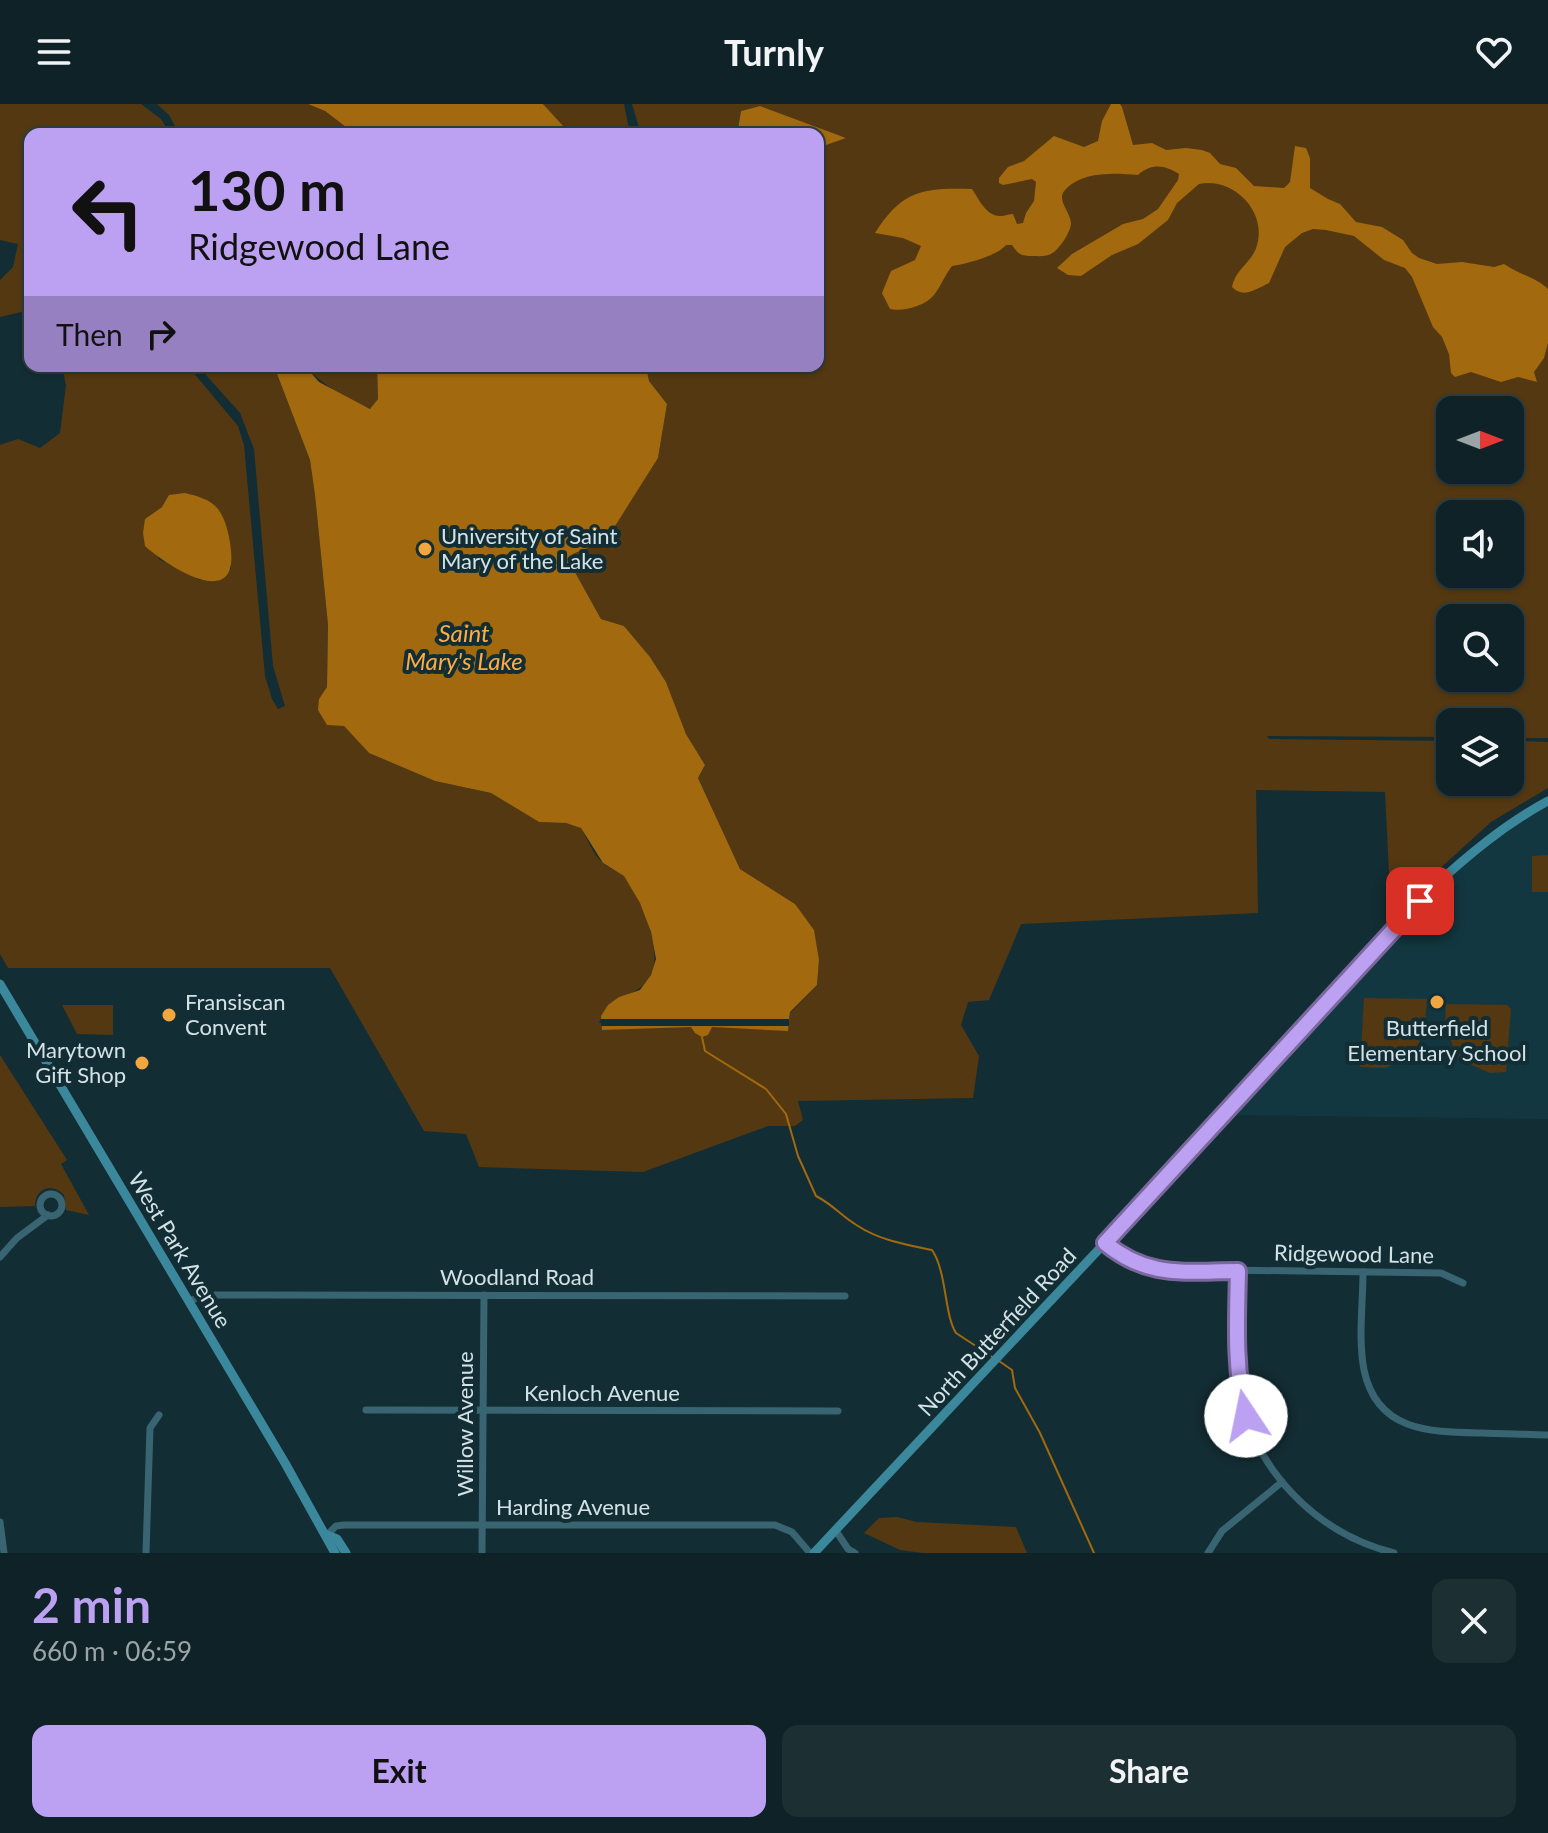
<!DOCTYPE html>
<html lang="en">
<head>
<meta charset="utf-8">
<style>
	body { margin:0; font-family:Lato,sans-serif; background:#1c2f33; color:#f1f3f6; height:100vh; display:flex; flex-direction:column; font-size:30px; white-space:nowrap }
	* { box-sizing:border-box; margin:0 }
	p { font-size:26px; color:#9ba4a7 }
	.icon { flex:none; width:44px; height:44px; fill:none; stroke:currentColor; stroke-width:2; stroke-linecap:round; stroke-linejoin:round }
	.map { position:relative; height:1449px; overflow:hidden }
	.side { display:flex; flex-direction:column; background:#0e2227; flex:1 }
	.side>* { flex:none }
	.banner { position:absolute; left:24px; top:24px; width:800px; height:244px; border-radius:16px; box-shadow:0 2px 6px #0004,0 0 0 2px #2e3f44; background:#bca0f2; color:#111; overflow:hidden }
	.needle { width:52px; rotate:90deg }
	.fabs { position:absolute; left:1436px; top:292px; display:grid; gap:16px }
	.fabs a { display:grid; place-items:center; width:88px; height:88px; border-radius:16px; background:#0e2227; box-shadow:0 2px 6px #0004,0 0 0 2px #2e3f44; font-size:40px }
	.pin { position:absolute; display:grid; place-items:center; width:68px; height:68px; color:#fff; margin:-34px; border-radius:16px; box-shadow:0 4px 12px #0006 }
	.me { position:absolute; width:88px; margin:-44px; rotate:349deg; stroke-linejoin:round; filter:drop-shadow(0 0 6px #0008) }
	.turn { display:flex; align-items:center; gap:28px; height:168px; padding:0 32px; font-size:36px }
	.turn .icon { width:104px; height:104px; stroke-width:2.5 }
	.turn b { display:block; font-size:56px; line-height:68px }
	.then { display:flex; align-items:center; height:76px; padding:0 32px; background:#0003; gap:16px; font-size:30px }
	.round { display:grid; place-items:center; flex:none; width:84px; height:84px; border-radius:16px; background:#1c2f33 }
	.overview { display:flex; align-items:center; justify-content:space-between; height:136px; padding:0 32px }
	h1 { font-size:48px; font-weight:700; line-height:60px; color:#bca0f2 }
	.primary-button { display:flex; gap:16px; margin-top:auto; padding:16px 32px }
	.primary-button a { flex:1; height:92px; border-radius:16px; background:#bca0f2; color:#111; font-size:32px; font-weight:700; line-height:92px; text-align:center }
	.primary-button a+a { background:#1c2f33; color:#f1f3f6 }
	header { display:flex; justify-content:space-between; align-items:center; height:104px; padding:0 32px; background:#0e2227; font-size:36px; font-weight:700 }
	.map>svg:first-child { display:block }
	.built { fill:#133740 }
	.green { fill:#543812; fill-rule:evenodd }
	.water { fill:#a2690e }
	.pier { fill:#132d34 }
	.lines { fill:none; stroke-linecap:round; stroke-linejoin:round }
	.stream { stroke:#a2690e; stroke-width:2 }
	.street { stroke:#396572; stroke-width:7 }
	.secondary { stroke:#3b879b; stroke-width:9 }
	.route-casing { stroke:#7a689d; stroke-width:20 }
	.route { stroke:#bca0f2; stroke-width:14 }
	.poi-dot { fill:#f1a640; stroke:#132d34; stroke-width:3 }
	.labels { text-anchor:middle; stroke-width:8; stroke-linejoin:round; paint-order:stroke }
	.poi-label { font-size:22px; fill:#d3e2e6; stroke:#132d34; text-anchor:start }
	.street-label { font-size:22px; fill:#d3e2e6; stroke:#132d34 }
	.water-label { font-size:24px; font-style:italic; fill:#fcad43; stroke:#132d34 }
</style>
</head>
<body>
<header><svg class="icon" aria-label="menu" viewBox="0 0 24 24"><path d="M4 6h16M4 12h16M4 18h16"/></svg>Turnly<svg class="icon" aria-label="heart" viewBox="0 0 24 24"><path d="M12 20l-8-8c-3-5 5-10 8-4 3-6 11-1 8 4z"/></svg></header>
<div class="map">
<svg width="1548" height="1449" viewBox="0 0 1548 1449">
	<rect width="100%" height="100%" fill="#132d34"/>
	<polygon class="built" points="1548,698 1548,1015 1222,1011 1431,785"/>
	<g class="green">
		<polygon points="0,0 141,0 161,15 170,30 30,30 30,206 0,213 0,176 13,163 18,140 0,136"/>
		<polygon points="157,0 308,0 325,7 355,30 179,30 169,11"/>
		<polygon points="543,0 624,0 630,30 562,30 563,23"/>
		<path d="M 632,0 L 1548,0 L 1548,634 L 1510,634 L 1510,618 L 1450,618 L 1450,633 L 1267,632 L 1269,635 L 1450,637 L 1450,678 L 1510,678 L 1510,637 L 1548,638 L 1548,684 L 1491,718 L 1391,809 L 1385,688 L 1256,686 L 1258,809 L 1021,820 L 989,896 L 968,898 L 961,921 L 979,952 L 973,994 L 798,997 L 803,1016 L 795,1022 L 768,1022 L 643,1068 L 479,1063 L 466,1030 L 424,1027 L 330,864 L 8,864 L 0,850 L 0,341 L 18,335 L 40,344 L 60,329 L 66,281 L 62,262 L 188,262 L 238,322 L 244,341 L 265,572 L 272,595 L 278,605 L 285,602 L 273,562 L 254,345 L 240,309 L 198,262 L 274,262 L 310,356 L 315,391 L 328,521 L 327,583 L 319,595 L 369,649 L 435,677 L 491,689 L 539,718 L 566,719 L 581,723 C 587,735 594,752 604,760 C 610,765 620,767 625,773 C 641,791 663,849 651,871 C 637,897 613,885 599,919 L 790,915 L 790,909 L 817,881 L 819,856 L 795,800 L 740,765 L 698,674 L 705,661 L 686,630 L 666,578 L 650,553 L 624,522 L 601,515 L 571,461 L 573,450 L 595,441 L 604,431 L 610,429 L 658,354 L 667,300 L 649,277 L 646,262 L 818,262 L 818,44 L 845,34 L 760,2 L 741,7 L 737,30 L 641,30 ZM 1450,306 L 1510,306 L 1510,366 L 1450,366 ZM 162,403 L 229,433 L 231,465 L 200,476 L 159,455 L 145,415 ZM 1450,410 L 1510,410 L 1510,470 L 1450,470 ZM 1450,514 L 1510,514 L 1510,574 L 1450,574 Z"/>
		<path d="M 305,262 L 377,262 L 378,295 L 371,305 C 346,294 323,282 305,262 Z"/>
		<polygon points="1548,751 1548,788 1532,788 1532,752"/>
		<polygon points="1364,894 1427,895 1425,920 1414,953 1385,964 1360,963"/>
		<polygon points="1446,900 1507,901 1511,905 1506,968 1490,969 1458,955 1445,921"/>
		<polygon points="62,901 113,901 113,931 77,930"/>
		<path d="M 0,951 L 67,1056 L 61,1060 L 89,1111 L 66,1106 L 64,1091 C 52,1078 35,1084 35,1102 L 0,1103 Z"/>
		<polygon points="897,1413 917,1418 1016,1423 1027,1449 923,1449 900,1446 864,1429 879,1414"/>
	</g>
	<g class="water">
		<polygon points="308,0 543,0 564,23 562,30 355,30 325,7"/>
		<path d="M 1111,0 L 1120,0 L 1122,3 L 1133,41 L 1152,39 L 1166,46 L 1186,44 L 1202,46 L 1210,49 L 1220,60 L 1236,64 L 1254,82 L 1284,84 L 1290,78 L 1295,42 L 1306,44 L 1310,54 L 1310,84 L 1328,95 L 1340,100 L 1356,118 L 1382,123 L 1403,136 L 1412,149 L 1419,154 L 1437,160 L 1462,158 L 1494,163 L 1504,160 C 1518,170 1536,173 1548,185 L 1548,239 L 1544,254 L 1534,268 L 1537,278 L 1518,273 L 1501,278 L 1471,268 L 1455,273 L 1451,269 L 1449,250 L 1442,233 L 1433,223 L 1412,173 L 1405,164 L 1384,156 L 1354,132 L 1326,126 L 1313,125 L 1302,129 L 1285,143 L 1269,179 C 1256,185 1243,195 1232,183 C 1235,165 1253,158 1257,141 C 1267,107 1233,73 1199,80 L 1177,99 L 1168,116 L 1138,140 L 1112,151 L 1081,172 L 1068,171 L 1057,164 L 1072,150 L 1123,120 L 1143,115 L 1158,105 L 1178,76 L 1179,70 C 1164,61 1152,59 1138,71 C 1115,69 1083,67 1066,85 C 1055,95 1070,107 1071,119 C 1071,128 1059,146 1051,150 C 1045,153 1038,152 1032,152 C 1021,152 1018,150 1012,141 L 1006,141 C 997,152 966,160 952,162 C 945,171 941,182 934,191 C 925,202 903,208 890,205 L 882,189 L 891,167 L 915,156 L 921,142 L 903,134 L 875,129 C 903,85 924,84 972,85 C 979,95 986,112 1000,112 C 1005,112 1009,110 1013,110 L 1017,120 L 1023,119 L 1026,109 L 1034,97 L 1036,78 L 1032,75 L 1003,81 L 999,79 L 999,74 L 1008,63 L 1024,57 L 1054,32 L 1084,43 L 1098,37 L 1102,17 Z"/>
		<polygon points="760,2 846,34 818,44 818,30 737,30 741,7"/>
		<polygon points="274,262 305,262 319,278 370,305 378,295 377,262 646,262 649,277 667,300 658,354 610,430 604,431 595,441 573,450 571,461 601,515 624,522 650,553 666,578 686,630 705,661 698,674 740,765 795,800 814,826 819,856 817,881 790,908 788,927 712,923 708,931 702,933 695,929 691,923 602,926 601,912 608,901 619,893 640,886 651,871 656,855 651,828 640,799 624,772 603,759 581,724 566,719 539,718 491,689 435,677 369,649 344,622 327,621 318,606 319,595 327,583 328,521 315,391 310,356"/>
		<path d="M 185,389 C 197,392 210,395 218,405 C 226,415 230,434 231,447 C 237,508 166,461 145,442 L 143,429 L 145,415 L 162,403 L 169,391 Z"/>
	</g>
	<rect class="pier" x="601" y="915" width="188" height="7"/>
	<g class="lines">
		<g class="stream">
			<path d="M 702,933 L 705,947 L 766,985 L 786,1010 L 798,1052 L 816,1092 C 835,1102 841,1112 858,1122 C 879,1136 907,1141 932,1146 C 947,1168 944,1210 956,1229 L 994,1254"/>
			<polyline points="999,1257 1012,1266 1015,1284 1040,1329 1094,1449"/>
		</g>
		<g class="street">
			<circle cx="51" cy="1101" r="11"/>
			<polyline points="1105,1139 1123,1154 1155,1165 1441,1169 1463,1179"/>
			<polyline points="0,1153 17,1134 48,1111"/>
			<path d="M 1238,1167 C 1237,1205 1233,1245 1239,1283 C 1252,1364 1315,1429 1394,1449"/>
			<path d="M 1363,1168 C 1363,1199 1358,1235 1364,1266 C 1377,1328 1430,1328 1481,1329 C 1503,1330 1526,1330 1548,1331"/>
			<polyline points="190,1197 199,1193 216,1191 845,1192"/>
			<polyline points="366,1306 838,1307"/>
			<polyline points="0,1418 4,1449"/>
			<polyline points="836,1427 848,1445 855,1449"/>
			<polyline points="327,1431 336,1422 344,1421 775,1421 792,1428 810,1449"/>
			<polyline points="146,1449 150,1324 159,1311"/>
			<polyline points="482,1449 484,1191"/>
			<polyline points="1208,1449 1222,1427 1282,1378"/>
		</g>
		<g class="secondary">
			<polyline points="0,880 285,1359 335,1449"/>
			<polyline points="327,1431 337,1435 346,1449"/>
			<path d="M 814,1449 L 1117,1126 L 1431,785 C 1467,752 1505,720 1548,697"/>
		</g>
	</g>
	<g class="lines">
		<defs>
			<path id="route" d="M 1246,1312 C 1234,1264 1237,1216 1238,1167 C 1184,1167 1149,1175 1105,1139 L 1420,797"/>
		</defs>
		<use href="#route" class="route-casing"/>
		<use href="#route" class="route"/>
	</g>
	<g class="poi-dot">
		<circle cx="425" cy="445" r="8"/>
		<circle cx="1437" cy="898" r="8"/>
		<circle cx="169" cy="911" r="8"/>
		<circle cx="142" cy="959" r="8"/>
	</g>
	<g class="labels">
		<g class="poi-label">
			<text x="441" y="440">University of Saint<tspan x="441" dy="25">Mary of the Lake</tspan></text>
			<text x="185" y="906">Fransiscan<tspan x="185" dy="25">Convent</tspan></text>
			<text x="1437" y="932" text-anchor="middle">Butterfield<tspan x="1437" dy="25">Elementary School</tspan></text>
			<text x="126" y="954" text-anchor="end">Marytown<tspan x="126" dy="25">Gift Shop</tspan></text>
		</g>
		<g class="street-label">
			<text transform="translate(180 1146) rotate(59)" y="8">West Park Avenue</text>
			<text transform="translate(1354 1150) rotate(1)" y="8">Ridgewood Lane</text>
			<text x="517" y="1181">Woodland Road</text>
			<text transform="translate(997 1228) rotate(-47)" y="8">North Butterfield Road</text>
			<text x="602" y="1297">Kenloch Avenue</text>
			<text transform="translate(465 1320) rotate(-90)" y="8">Willow Avenue</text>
			<text x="573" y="1411">Harding Avenue</text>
		</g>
		<g class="water-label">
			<text x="464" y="538">Saint<tspan x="464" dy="28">Mary's Lake</tspan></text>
		</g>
	</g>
</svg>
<div class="fabs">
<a><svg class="needle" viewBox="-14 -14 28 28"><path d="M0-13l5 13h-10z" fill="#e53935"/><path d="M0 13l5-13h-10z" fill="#9ba4a7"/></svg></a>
<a><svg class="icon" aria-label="sound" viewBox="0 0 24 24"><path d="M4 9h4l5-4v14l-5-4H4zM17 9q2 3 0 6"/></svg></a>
<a><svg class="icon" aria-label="search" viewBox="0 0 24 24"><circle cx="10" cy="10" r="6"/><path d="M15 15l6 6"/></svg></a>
<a><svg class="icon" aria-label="layers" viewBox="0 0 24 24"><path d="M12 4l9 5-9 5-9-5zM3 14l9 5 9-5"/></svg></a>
</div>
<div class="pin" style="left:1420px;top:797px;background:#d93025"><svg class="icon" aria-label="arrive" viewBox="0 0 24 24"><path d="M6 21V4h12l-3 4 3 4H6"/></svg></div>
<svg class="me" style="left:1246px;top:1312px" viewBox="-20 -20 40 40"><circle r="19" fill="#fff"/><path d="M0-13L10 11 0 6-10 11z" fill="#bca0f2"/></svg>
<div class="banner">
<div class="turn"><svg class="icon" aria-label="left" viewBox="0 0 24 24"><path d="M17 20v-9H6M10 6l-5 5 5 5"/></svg><div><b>130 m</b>Ridgewood Lane</div></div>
<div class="then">Then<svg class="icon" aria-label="right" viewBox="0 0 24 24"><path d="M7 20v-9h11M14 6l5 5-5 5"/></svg></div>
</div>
</div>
<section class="side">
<div class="overview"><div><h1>2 min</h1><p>660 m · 06:59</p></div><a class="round"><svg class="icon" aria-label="close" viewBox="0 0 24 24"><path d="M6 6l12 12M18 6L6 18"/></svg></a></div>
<div class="primary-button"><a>Exit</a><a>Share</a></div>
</section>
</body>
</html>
